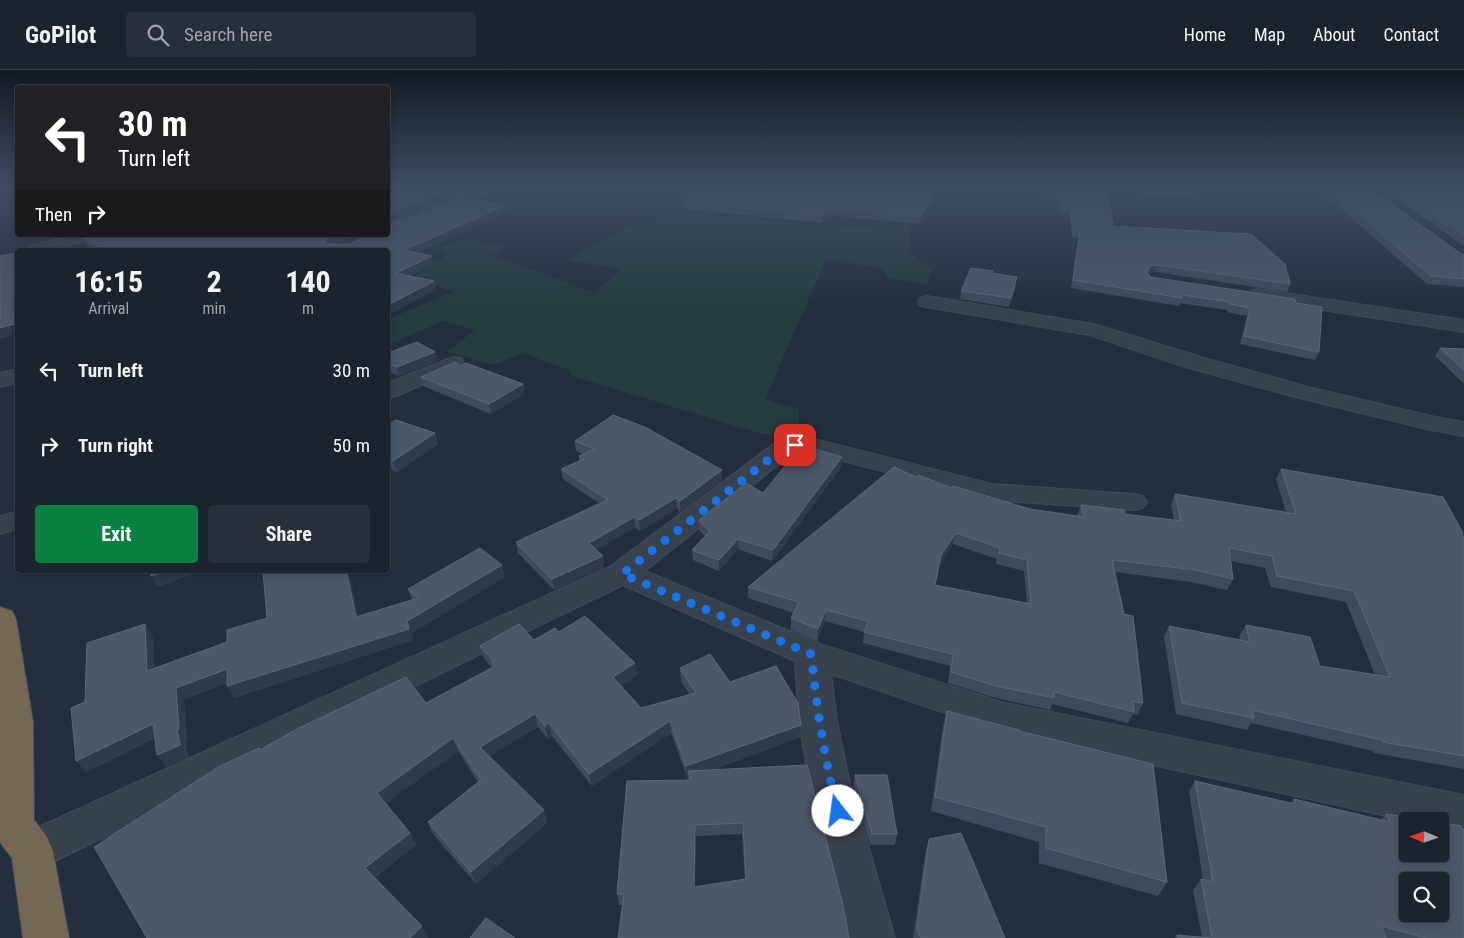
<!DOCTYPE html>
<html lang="en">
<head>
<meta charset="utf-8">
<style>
	body { margin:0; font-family:"Roboto Condensed",sans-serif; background:#282f3a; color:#f1f3f6; height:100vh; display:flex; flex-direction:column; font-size:19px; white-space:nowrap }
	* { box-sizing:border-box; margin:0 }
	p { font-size:16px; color:#a0a4aa }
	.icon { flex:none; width:28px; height:28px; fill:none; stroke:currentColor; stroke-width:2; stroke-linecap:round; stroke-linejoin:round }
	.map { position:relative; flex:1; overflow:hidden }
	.details { position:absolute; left:15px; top:178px; width:375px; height:325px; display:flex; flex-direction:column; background:#1b232e; border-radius:5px; box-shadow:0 2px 8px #0003,0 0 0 1px #39404a }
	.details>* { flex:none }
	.banner { position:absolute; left:15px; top:15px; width:375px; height:152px; border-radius:5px; box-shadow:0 2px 8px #0003,0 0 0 1px #39404a; background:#202124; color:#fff; overflow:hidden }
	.needle { width:32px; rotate:272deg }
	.fabs { position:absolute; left:1399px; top:742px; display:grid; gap:10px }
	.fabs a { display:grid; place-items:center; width:50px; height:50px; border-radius:5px; background:#1b232e; box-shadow:0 2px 8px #0003,0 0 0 1px #39404a; font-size:25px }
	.pin { position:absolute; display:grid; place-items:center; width:42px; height:42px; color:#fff; margin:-21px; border-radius:10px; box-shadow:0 2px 8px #0006 }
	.me { position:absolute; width:55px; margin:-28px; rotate:345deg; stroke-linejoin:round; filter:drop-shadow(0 0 4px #0008) }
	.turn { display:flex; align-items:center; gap:18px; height:105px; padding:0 20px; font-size:22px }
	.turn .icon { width:65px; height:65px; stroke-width:2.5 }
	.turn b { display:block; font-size:35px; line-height:42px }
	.then { display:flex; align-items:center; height:48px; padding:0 20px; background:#0003; gap:10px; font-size:19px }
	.eta { display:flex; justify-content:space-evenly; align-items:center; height:85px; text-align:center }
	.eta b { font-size:30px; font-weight:700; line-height:35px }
	.button { display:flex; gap:10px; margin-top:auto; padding:10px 20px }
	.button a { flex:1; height:58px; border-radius:5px; background:#0b8043; color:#fff; font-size:20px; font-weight:700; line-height:58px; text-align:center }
	.button a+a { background:#282f3a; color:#f1f3f6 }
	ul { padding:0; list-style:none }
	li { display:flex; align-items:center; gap:15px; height:75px; padding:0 20px }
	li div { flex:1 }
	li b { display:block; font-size:19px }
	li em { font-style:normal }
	header { display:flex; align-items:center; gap:30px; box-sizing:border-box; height:70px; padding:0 25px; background:#1b232e; border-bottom:1px solid #39404a }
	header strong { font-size:24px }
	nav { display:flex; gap:28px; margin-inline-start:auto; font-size:18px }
	.search { width:350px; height:45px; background:#282f3a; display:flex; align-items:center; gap:12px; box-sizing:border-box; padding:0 18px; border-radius:5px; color:#a0a4aa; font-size:19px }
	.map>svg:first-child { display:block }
	.green { fill:#263c3f }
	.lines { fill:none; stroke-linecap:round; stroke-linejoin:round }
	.street-casing { stroke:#414a57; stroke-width:2 }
	.highway-casing { stroke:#434c59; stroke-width:2 }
	.street { fill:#38414e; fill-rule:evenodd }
	.highway { fill:#746855; fill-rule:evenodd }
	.wall { fill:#3f4b5c; fill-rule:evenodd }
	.shaded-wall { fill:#2f3b4b }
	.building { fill:#4b5868; stroke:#5c6777; fill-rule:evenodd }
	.route { stroke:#1a73e8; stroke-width:9; stroke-dasharray:0 16.2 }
</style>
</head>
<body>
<header>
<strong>GoPilot</strong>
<div class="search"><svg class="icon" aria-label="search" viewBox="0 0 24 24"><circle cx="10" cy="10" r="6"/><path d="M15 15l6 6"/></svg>Search here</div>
<nav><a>Home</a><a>Map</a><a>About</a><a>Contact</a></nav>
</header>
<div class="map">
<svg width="1464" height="868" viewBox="0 0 1464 868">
	<rect width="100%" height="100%" fill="#242f3e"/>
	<polygon class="green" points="666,141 871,159 877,153 910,157 910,182 932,200 926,215 885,207 886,199 826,190 765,329 799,339 799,363 761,364 572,306 570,300 522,283 493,295 447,281 475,260 443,251 388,275 388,249 454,221 412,209 448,184 435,179 459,170 508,176 492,186 595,222 622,199 567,190 635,153 652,153"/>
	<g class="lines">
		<defs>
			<g id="street">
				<polygon points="477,116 497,116 495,119 388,162 388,153"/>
				<polygon points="71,165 97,165 95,168 52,180 26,180 28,177"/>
				<polygon points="1258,219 1464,250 1464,262 1252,229 1249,225 1252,221"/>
				<polygon points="927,226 1094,254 1201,287 1308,317 1431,346 1464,352 1464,366 1431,360 1295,327 1185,297 1090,265 920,236 918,232 920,228"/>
				<polygon points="453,287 461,288 464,293 461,298 396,326 388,328 388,313"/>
				<polygon points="18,299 18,312 0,317 0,303"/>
				<polygon points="795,368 814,369 992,414 1133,424 1143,426 1147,432 1143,438 1133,440 992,430 813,383 797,383 790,385 645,501 823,575 1001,632 1464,725 1464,763 1440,758 1440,751 1410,751 1001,662 831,604 837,651 848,705 895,868 849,868 808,705 799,651 795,591 623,515 47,795 32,801 17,795 11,781 17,767 611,496 772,375"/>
				<polygon points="18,441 18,459 0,464 0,446"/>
			</g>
			<polygon id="highway" points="0,537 12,541 16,549 33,652 34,750 47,767 53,781 69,868 23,868 12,788 0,772"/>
		</defs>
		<use href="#street" class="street-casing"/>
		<use href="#highway" class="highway-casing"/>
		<use href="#street" class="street"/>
		<use href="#highway" class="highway"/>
	</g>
	<g class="wall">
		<polygon points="1034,116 1107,116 1113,156 1290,214 1287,222 1155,202 1148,204 1151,207 1296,233 1319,282 1315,290 1240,274 1247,246 1227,242 1227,240 1180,233 1179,236 1071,218 1078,168 1072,167 1069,143 1058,142 1054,123 1035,122"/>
		<polygon points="1134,116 1188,116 1194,121 1193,127 1137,123"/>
		<polygon points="1315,116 1367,116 1461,184 1464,184 1464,217 1427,214"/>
		<polygon points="1378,116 1418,116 1464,118 1464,176"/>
		<polygon points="933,129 919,154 826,145 822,153 683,139 683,132"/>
		<polygon points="506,135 507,142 417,183 433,194 409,206 436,219 388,245 388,180 93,177 87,175 83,167 93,165 354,165 333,174 349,174"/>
		<polygon points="992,204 1016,215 1009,237 960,229 961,221"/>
		<polygon points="1440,278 1464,279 1464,314 1435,286"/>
		<polygon points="388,283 438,291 399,306 388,302"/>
		<polygon points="461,296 523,314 524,324 491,344 423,316 421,307"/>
		<polygon points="388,355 435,363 438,374 397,402 388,398"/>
		<polygon points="575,371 722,410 680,442 677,438 640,461 635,457 596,480 603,486 604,497 554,520 518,483 516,472 599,433 563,409 561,399 579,391 579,386 583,384 576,381"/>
		<polygon points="842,387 841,397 772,491 738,479 719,501 693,490 692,480 705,466 699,460 699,450 763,423"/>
		<path d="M 1281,399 L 1464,472 L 1464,699 L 1374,683 L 1373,681 L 1251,653 L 1247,660 L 1176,644 L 1164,567 L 1169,556 L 1240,570 L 1239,566 L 1246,555 L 1320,596 L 1375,605 L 1346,532 L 1271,517 L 1265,498 L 1231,491 L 1233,509 L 1227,520 L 1191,512 L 1115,502 L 1143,633 L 1137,645 L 1133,644 L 1128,653 L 1052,634 L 1050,640 L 992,627 L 948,613 L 950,596 L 863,573 L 864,562 L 825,551 L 817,571 L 791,560 L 791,548 L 794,543 L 748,528 L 748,517 L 916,407 L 1030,439 L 1077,446 L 1081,435 L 1125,444 L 1174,450 L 1171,435 L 1175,424 L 1286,442 L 1276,409 ZM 953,474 L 997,489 L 996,494 L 1024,501 L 1027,533 L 935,515 L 939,496 Z"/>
		<polygon points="267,500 348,500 358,546 412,530 408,519 505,507 412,563 413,570 234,628 227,613 184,629 187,670 185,671 188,687 166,697 157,685 155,668 86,702 85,632 153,566 154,598 227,572 267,548"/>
		<path d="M 559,562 L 635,593 L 637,605 L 621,616 L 641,638 L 689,624 L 681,611 L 680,598 L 730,612 L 801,655 L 800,667 L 712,700 L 843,835 L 619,835 L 617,824 L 688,710 L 671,663 L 592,716 L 552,666 L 548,669 L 538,657 L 489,686 L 544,740 L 547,753 L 476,814 L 433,764 L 428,752 L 478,712 L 458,681 L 386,733 L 410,763 L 416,775 L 375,807 L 428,867 L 428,868 L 147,868 L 260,680 L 426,633 L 492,598 L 484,589 L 480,576 L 534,570 ZM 742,764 L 745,809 L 695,817 L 696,766 Z"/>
		<polygon points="947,641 1019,661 1167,812 1158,826 1039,793 1039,772 931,741 943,656"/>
		<polygon points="855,705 897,764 895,775 870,775 853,716"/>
		<polygon points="1195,711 1291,733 1294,729 1381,750 1386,744 1464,868 1175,868 1177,865 1202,867 1193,820 1201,809 1203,809 1189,722"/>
		<polygon points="929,769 1005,868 913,868 925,785"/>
	</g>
	<g class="shaded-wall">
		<polygon points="454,116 471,116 388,151 388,143"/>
		<polygon points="936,116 937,116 933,129 919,154 920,147"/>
		<polygon points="506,135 507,142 406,188 404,180"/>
		<polygon points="827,138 826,145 822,153 822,146"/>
		<polygon points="334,165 354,165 330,175 327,180 325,173 328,168"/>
		<polygon points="432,186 433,194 398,211 396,203"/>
		<polygon points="1158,195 1155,202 1148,204 1147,203 1150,196"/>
		<polygon points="434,211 436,219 388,245 388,235"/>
		<polygon points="18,253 18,263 0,269 0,258"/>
		<polygon points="435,282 438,291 399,306 397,297"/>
		<polygon points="523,314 524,324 491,344 489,334"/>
		<polygon points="435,363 438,374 397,402 393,391"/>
		<polygon points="842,387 841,397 772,491 773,480"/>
		<polygon points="722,400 722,410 680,442 680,431"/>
		<polygon points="676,428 677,438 640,461 639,450"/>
		<polygon points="634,447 635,457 591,484 589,473"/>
		<polygon points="956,463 953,474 939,496 941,485"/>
		<polygon points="738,469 738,479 719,501 719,490"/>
		<polygon points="603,486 604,497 554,520 552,509"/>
		<polygon points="502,495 505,507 412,563 413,570 234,628 227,616 407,551"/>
		<polygon points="169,500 204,500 158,517 151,506"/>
		<polygon points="346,500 348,500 361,558 356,547"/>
		<polygon points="826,540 825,551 817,571 818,559"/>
		<polygon points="145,554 153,566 155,612 147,601"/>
		<polygon points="635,593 637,605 615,620 613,607"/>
		<polygon points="227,599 234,610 184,629 187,670 185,671 188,687 166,697 157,685 177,659 176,618"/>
		<polygon points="535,644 538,657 484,690 480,677"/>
		<polygon points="670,651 671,663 592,716 589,704"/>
		<polygon points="549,653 552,666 548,669 545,656"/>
		<polygon points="153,654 161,665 86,702 76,691"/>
		<polygon points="801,655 800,667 690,708 688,701 688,709 687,709 686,696"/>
		<polygon points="453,668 458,681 383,735 377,723"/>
		<polygon points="544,740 547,753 476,814 471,802"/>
		<polygon points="695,755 696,766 694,828 694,817"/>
		<polygon points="410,763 416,775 372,810 365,798"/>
		<polygon points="422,856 428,867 428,868 410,868"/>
	</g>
	<g class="building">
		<polygon points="388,116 454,116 388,143"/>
		<polygon points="702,116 821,116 831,117 831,116 936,116 934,122 920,147 827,138 822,146 683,132"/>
		<polygon points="1048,116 1107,116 1113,156 1251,164 1285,194 1290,214 1158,195 1150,196 1147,203 1151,207 1295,229 1296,233 1322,237 1319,282 1244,266 1250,238 1230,234 1230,232 1182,225 1182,228 1073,210 1080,161 1073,160 1071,136 1060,135 1056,117"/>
		<polygon points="1138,116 1188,116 1194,121 1139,118"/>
		<polygon points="1325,116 1367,116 1461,184 1464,184 1464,209 1431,206"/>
		<polygon points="1390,116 1418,116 1464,118 1464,166"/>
		<polygon points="462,127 506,135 404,180 432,186 396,203 434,211 388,235 388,180 82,180 101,176 83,167 93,165 334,165 328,168 325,173 327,174 349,174 370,165 388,165 388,156"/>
		<polygon points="16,183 18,184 18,253 0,258 0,186"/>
		<polygon points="971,198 993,201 992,203 1017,207 1011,228 961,221"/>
		<polygon points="417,272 435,282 397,297 388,293 388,283"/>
		<polygon points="1440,278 1464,279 1464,300"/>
		<polygon points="455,292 461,296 466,293 523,314 489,334 421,307"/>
		<polygon points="613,345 645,357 722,400 680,431 676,428 639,450 634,447 589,473 603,486 552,509 516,472 608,430 561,399 584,389 579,386 594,379 575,371"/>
		<polygon points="396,350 435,363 393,391 388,389 388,355"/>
		<polygon points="802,375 842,387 773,480 738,469 719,490 692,480 710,461 699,450 746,413 763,423"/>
		<path d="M 894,397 L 916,407 L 918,405 L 952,418 L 953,416 L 1030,439 L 1084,447 L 1081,435 L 1124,440 L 1125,444 L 1181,451 L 1175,424 L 1296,444 L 1281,399 L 1443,427 L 1462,461 L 1464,472 L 1464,686 L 1383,672 L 1382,670 L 1252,640 L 1254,648 L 1182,633 L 1169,556 L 1250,572 L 1246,555 L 1310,567 L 1320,596 L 1390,607 L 1354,521 L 1277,506 L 1272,486 L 1229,478 L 1233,509 L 1196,500 L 1112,490 L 1124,544 L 1133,546 L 1143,633 L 1133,631 L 1134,642 L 1054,622 L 1054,628 L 996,616 L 951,602 L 953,584 L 864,562 L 868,551 L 826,540 L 818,559 L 791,548 L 799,532 L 748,517 ZM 956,463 L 1000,478 L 999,483 L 1027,490 L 1031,534 L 935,515 L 941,485 Z"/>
		<polygon points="480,478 502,495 407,551 409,559 227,616 227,599 176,618 179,659 177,659 180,675 157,685 153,654 76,691 71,638 85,632 87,573 145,554 147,601 227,572 227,560 267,548 263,501 267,500 346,500 356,547 418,528 408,519"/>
		<polygon points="150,500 169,500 151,506"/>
		<polygon points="585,546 635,593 613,607 641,638 696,623 680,598 710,584 730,612 776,596 798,633 801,655 686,696 670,651 589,704 549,653 545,656 535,644 480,677 544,740 471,802 428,752 481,710 453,668 377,723 410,763 365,798 422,856 410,868 147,868 94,777 220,696 259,678 260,680 295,660 406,607 426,633 495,596 492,593 494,592 480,576 519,554 534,570 555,558 559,562"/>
		<polygon points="947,641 1019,660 1019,661 1153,694 1167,812 1046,778 1046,757 935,727"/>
		<path d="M 807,695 L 843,835 L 849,868 L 618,868 L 624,824 L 617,824 L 627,711 L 691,710 L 688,701 ZM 743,753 L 746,809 L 694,817 L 695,755 Z"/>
		<polygon points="855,705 887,705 897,764 872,764"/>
		<path d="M 1195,711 L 1295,734 L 1294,729 L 1390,752 L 1386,744 L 1433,751 L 1408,751 L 1408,784 L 1440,784 L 1440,752 L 1461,756 L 1464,761 L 1464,868 L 1427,868 L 1381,856 L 1386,868 L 1178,868 L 1177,865 L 1212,868 L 1201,809 L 1213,812 ZM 1408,811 L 1440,811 L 1440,844 L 1408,844 Z"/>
		<polygon points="961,763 1005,868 921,868 917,858 929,769"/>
		<polygon points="486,848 515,868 470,868"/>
	</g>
	<linearGradient id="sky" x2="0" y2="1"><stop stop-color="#141a22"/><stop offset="0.49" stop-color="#3f4d63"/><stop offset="1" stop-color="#3f4d63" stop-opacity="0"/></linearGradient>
	<rect width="1464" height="238" fill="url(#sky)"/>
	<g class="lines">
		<path class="route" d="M 795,375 L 781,380 L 622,504 L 811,584 C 817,638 824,688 838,741"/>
	</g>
</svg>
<div class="fabs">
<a><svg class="needle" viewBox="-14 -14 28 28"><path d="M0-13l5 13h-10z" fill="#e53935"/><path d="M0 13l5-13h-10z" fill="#a0a4aa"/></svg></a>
<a><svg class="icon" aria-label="search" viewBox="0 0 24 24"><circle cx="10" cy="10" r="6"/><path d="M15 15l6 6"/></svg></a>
</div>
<div class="pin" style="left:795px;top:375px;background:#d93025"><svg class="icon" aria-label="arrive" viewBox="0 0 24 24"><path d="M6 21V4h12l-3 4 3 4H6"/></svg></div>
<svg class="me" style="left:838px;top:741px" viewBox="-20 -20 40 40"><circle r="19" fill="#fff"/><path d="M0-13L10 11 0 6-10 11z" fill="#1a73e8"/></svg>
<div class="banner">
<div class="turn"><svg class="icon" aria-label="left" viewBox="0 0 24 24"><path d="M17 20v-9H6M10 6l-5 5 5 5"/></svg><div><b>30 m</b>Turn left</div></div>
<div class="then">Then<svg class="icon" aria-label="right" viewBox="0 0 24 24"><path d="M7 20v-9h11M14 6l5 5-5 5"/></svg></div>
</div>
<section class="details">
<div class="eta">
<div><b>16:15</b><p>Arrival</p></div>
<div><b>2</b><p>min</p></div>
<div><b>140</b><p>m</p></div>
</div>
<ul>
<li><svg class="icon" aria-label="left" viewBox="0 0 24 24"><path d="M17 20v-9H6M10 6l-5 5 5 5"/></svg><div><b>Turn left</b></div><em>30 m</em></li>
<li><svg class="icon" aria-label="right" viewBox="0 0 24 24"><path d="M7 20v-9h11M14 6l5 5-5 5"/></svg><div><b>Turn right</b></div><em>50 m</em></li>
</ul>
<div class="button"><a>Exit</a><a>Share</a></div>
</section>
</div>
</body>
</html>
